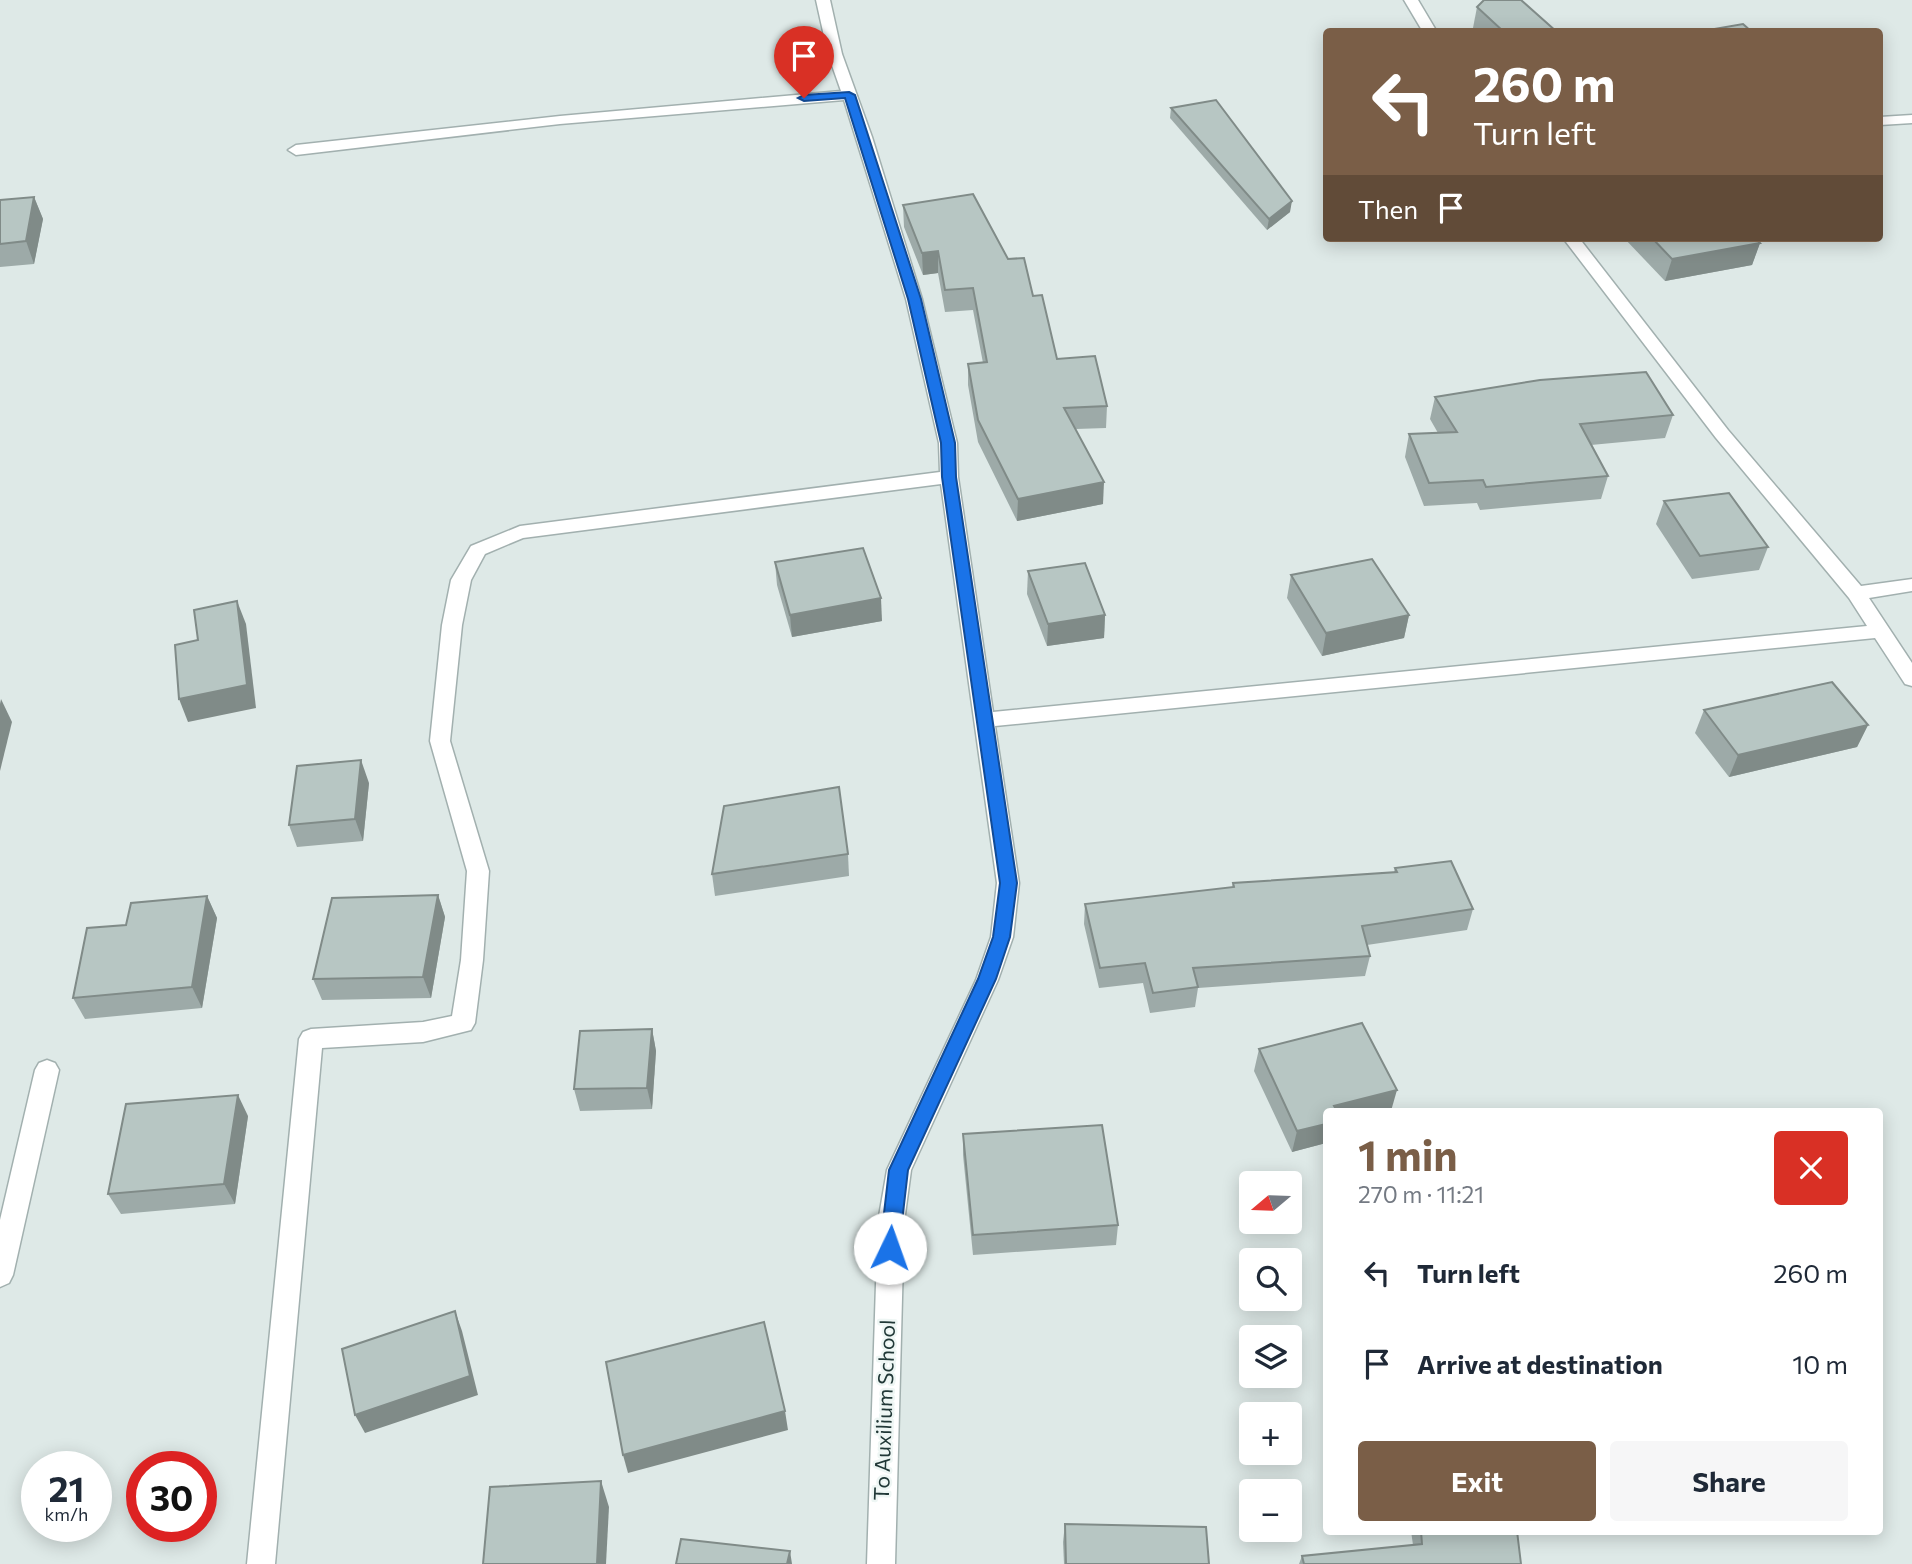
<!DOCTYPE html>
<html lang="en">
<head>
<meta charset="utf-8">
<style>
	body { margin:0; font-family:Commissioner,sans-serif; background:#f6f6f7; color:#1f2937; height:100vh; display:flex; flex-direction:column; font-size:26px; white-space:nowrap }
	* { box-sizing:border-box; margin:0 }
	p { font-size:23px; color:#747a83 }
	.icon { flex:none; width:38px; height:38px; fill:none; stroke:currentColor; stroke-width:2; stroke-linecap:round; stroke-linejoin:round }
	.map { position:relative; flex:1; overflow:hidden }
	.panel { position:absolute; left:1323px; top:1108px; width:560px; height:427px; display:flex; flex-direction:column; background:#fff; border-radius:7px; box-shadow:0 4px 18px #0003 }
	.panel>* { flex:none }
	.banner { position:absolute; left:1323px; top:28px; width:560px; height:214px; border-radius:7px; box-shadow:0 4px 18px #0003; background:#7a5e47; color:#fff; overflow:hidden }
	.needle { width:46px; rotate:251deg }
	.controls { position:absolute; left:1239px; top:1171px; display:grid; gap:14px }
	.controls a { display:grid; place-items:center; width:63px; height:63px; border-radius:7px; background:#fff; box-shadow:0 4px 18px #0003; font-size:35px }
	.speed { position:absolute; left:21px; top:1451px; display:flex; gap:14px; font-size:35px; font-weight:700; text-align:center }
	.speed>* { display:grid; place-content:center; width:91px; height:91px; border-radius:50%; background:#fff; box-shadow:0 4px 18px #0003; line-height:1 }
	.speed small { font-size:18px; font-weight:400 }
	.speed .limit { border:10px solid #d22; background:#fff; color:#111 }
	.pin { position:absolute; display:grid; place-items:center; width:60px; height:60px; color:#fff; margin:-72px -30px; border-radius:50% 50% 50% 0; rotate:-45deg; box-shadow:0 0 7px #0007 }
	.pin .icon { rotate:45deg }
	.me { position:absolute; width:77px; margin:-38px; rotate:3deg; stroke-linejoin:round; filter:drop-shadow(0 0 5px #0008) }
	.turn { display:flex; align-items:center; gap:24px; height:147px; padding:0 35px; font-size:32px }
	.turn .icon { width:91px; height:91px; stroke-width:2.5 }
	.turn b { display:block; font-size:49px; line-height:60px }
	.then { display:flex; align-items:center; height:66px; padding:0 35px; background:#0003; gap:14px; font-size:26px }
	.round { display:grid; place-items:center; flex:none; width:74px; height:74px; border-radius:7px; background:#f6f6f7 }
	.headline { display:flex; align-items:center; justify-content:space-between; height:119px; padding:0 35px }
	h1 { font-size:42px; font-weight:700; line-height:52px; color:#7a5e47 }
	.cta { display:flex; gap:14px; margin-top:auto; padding:14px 35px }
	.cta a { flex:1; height:80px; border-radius:7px; background:#7a5e47; color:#fff; font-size:28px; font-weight:700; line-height:80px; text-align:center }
	.cta a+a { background:#f6f6f7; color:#1f2937 }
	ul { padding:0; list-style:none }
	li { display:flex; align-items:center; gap:21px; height:91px; padding:0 35px }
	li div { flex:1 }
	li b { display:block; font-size:26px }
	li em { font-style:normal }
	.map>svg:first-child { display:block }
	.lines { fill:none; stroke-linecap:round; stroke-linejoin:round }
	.minor-casing { stroke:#a2b0af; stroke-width:3 }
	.minor { fill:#fff; fill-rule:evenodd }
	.wall { fill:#9daaa8 }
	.shaded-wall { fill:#808b88 }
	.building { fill:#b7c6c3; stroke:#808b88; stroke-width:2 }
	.route { fill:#1a73e8; stroke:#114b97; stroke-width:2 }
	.labels { text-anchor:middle; stroke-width:5; stroke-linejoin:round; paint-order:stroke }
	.street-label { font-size:21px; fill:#213837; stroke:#eef6f4 }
</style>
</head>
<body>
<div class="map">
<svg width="1912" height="1564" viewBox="0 0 1912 1564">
	<rect width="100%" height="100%" fill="#dee9e7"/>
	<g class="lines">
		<defs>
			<g id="minor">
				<polygon points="816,0 830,0 842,54 872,137 922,299 957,443 958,477 993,712 1867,626 1849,598 1716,438 1563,238 1579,238 1728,430 1861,586 1912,579 1912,591 1869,598 1912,663 1912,686 1905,684 1875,638 995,726 1019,883 1013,937 998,980 911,1170 904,1222 895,1564 867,1564 878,1222 887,1170 976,980 991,937 997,883 941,484 523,538 485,554 471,580 462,625 450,741 489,871 483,960 475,1023 471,1030 423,1042 322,1048 275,1564 247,1564 299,1039 303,1032 311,1029 423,1022 452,1016 461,960 467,871 430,741 442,625 451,580 471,546 520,526 940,472 939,443 906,299 844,100 560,124 296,155 288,150 296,145 560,116 841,91 828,54"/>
				<polygon points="1404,0 1418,0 1437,32 1423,32"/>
				<polygon points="1912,115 1912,123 1880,125 1880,117"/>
				<polygon points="47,1060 55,1063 59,1070 13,1275 9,1283 0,1287 0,1220 35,1070 39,1063"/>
			</g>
		</defs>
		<use href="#minor" class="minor-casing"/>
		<use href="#minor" class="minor"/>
	</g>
	<g class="wall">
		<polygon points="1477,7 1557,32 1476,32 1473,28"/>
		<polygon points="1171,108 1290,212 1267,230 1170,118"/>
		<polygon points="34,197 43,219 34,264 0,267 0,200"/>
		<polygon points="903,205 1008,259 1033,296 1057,359 1107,406 1106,428 1076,429 1103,504 1017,521 978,442 968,385 968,364 983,363 973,310 945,312 938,273 923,275 904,227"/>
		<polygon points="1624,238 1755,238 1760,243 1752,265 1665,281"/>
		<polygon points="1435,397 1673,415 1665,438 1591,445 1608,476 1601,499 1480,510 1477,503 1424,506 1405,457 1409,434 1438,433 1430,419"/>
		<polygon points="1664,501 1768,547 1759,570 1692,579 1656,524"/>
		<polygon points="775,562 882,621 792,637 777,585"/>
		<polygon points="1028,571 1105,615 1104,638 1047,646 1027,594"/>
		<polygon points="1291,575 1409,615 1404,638 1322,656 1287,598"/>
		<polygon points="1704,710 1868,725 1857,747 1729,777 1695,733"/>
		<polygon points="369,783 363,841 297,847 289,825"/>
		<polygon points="848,854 849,876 715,896 712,874"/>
		<polygon points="1395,868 1473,909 1467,930 1367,945 1370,956 1365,976 1198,988 1195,1007 1150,1013 1143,983 1099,988 1084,924 1085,904 1232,888 1233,883 1394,872"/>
		<polygon points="438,895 445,917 431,998 322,1000 313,979"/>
		<polygon points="207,896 217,918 202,1008 85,1019 73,998 126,925"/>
		<polygon points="652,1029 656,1051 652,1109 580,1111 574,1089"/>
		<polygon points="1259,1049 1391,1111 1326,1111 1326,1143 1292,1152 1254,1071"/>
		<polygon points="248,1116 235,1204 121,1214 108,1194"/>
		<polygon points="963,1134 1118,1225 1116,1245 973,1255 963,1155"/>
		<polygon points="1065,1524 1209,1564 1064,1564 1063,1542"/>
		<polygon points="1411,1531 1517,1531 1521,1564 1299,1564 1302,1556 1413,1545"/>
	</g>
	<g class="shaded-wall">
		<polygon points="34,197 43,219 34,264 26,241"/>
		<polygon points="1292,201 1290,212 1267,230 1269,219"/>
		<polygon points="1760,243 1752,265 1665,281 1672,259"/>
		<polygon points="938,251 938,273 923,275 922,253"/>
		<polygon points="1104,482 1103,504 1017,521 1018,499"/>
		<polygon points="881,598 882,621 792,637 790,615"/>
		<polygon points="237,601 246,624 256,708 188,722 179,699"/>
		<polygon points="1105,615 1104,638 1047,646 1048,624"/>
		<polygon points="1409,615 1404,638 1322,656 1326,633"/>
		<polygon points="1,699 12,722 0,771 0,704"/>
		<polygon points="1868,725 1857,747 1729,777 1738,755"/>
		<polygon points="361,760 369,783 363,841 355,819"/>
		<polygon points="438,895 445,917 431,998 423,977"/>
		<polygon points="207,896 217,918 202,1008 192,987"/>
		<polygon points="652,1029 656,1051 652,1109 647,1088"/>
		<polygon points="1397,1090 1391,1111 1333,1111 1334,1106"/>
		<polygon points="238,1095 248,1116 235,1204 224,1184"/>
		<polygon points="1326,1124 1326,1143 1292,1152 1297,1131"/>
		<polygon points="455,1311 462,1331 478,1395 365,1433 355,1415"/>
		<polygon points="785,1411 788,1430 628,1473 623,1455"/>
		<polygon points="601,1481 609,1507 606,1564 597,1564"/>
		<polygon points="790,1551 792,1564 787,1564"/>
	</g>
	<g class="building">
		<polygon points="1484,0 1521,0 1557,32 1504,32 1477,7"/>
		<polygon points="1743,24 1752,32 1697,32"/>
		<polygon points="1216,100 1292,201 1269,219 1171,108"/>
		<polygon points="973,194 1008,259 1024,258 1033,296 1042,295 1057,359 1095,356 1107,406 1064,408 1104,482 1018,499 978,420 968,364 987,362 973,288 945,290 938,251 922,253 903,205"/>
		<polygon points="34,197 26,241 0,244 0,200"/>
		<polygon points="1652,238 1755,238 1760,243 1672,259"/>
		<polygon points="1646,372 1673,415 1580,424 1608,476 1486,487 1483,480 1429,483 1409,434 1457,432 1435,397 1540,380"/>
		<polygon points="1729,493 1768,547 1700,556 1664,501"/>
		<polygon points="863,548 881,598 790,615 775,562"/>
		<polygon points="1372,559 1409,615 1326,633 1291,575"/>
		<polygon points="1085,563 1105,615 1048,624 1028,571"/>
		<polygon points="237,601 247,685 179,699 175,645 198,640 194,610"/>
		<polygon points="1832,682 1868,725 1738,755 1704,710"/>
		<polygon points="361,760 355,819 289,825 297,766"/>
		<polygon points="839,787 848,854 712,874 724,806"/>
		<polygon points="1451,861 1473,909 1362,926 1370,956 1193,968 1198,987 1153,993 1145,963 1100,968 1085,904 1234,887 1233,883 1397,872 1395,868"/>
		<polygon points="438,895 423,977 313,979 332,898"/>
		<polygon points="207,896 192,987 73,998 87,928 126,925 131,903"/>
		<polygon points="1362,1023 1397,1090 1334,1106 1337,1111 1326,1111 1326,1124 1297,1131 1259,1049"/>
		<polygon points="652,1029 647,1088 574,1089 580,1031"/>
		<polygon points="238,1095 224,1184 108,1194 126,1104"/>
		<polygon points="1102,1125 1118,1225 973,1235 963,1134"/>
		<polygon points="455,1311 470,1376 355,1415 342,1349"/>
		<polygon points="764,1322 785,1411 623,1455 606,1362"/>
		<polygon points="601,1481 597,1564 483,1564 490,1487"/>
		<polygon points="1065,1524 1206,1527 1209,1564 1066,1564"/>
		<polygon points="1421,1531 1517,1531 1521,1564 1304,1564 1302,1556 1422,1544"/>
		<polygon points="681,1539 790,1551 787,1564 676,1564"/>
	</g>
	<polygon class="route" points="849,92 855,95 921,299 955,443 956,477 1017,883 1010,937 996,979 908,1170 899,1248 897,1255 890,1257 883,1255 880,1248 889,1170 978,979 993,937 1000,883 942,477 941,443 908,299 845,98 804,101 798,98 804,95"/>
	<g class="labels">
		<g class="street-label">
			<text transform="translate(885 1410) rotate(-88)" y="7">To Auxilium School</text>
		</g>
	</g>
</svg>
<div class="controls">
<a><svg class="needle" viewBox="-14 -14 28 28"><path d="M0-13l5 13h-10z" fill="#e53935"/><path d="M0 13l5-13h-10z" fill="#747a83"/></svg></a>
<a><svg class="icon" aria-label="search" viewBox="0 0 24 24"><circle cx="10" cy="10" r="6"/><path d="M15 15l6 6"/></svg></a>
<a><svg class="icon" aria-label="layers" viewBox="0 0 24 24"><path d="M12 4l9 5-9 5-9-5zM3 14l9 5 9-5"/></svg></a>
<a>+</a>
<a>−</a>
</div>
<div class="speed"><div>21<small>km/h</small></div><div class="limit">30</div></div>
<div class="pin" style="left:804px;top:98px;background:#d93025"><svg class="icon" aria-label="arrive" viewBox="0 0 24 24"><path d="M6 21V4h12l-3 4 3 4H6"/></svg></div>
<svg class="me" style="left:890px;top:1248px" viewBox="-20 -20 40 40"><circle r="19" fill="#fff"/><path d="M0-13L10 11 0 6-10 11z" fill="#1a73e8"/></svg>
<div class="banner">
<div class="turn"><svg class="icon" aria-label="left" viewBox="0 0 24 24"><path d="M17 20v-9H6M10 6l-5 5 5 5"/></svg><div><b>260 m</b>Turn left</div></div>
<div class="then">Then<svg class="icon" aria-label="arrive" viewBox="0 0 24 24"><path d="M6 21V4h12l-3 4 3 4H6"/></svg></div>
</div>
<section class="panel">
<div class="headline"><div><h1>1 min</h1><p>270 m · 11:21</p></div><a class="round" style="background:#d93025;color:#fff"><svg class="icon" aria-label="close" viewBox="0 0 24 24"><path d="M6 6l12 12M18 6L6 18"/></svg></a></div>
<ul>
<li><svg class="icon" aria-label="left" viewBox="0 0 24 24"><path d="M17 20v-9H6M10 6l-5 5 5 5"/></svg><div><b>Turn left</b></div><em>260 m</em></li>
<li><svg class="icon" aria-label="arrive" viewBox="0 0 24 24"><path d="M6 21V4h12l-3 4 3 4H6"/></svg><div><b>Arrive at destination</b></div><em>10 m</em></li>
</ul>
<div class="cta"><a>Exit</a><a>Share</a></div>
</section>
</div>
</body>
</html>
